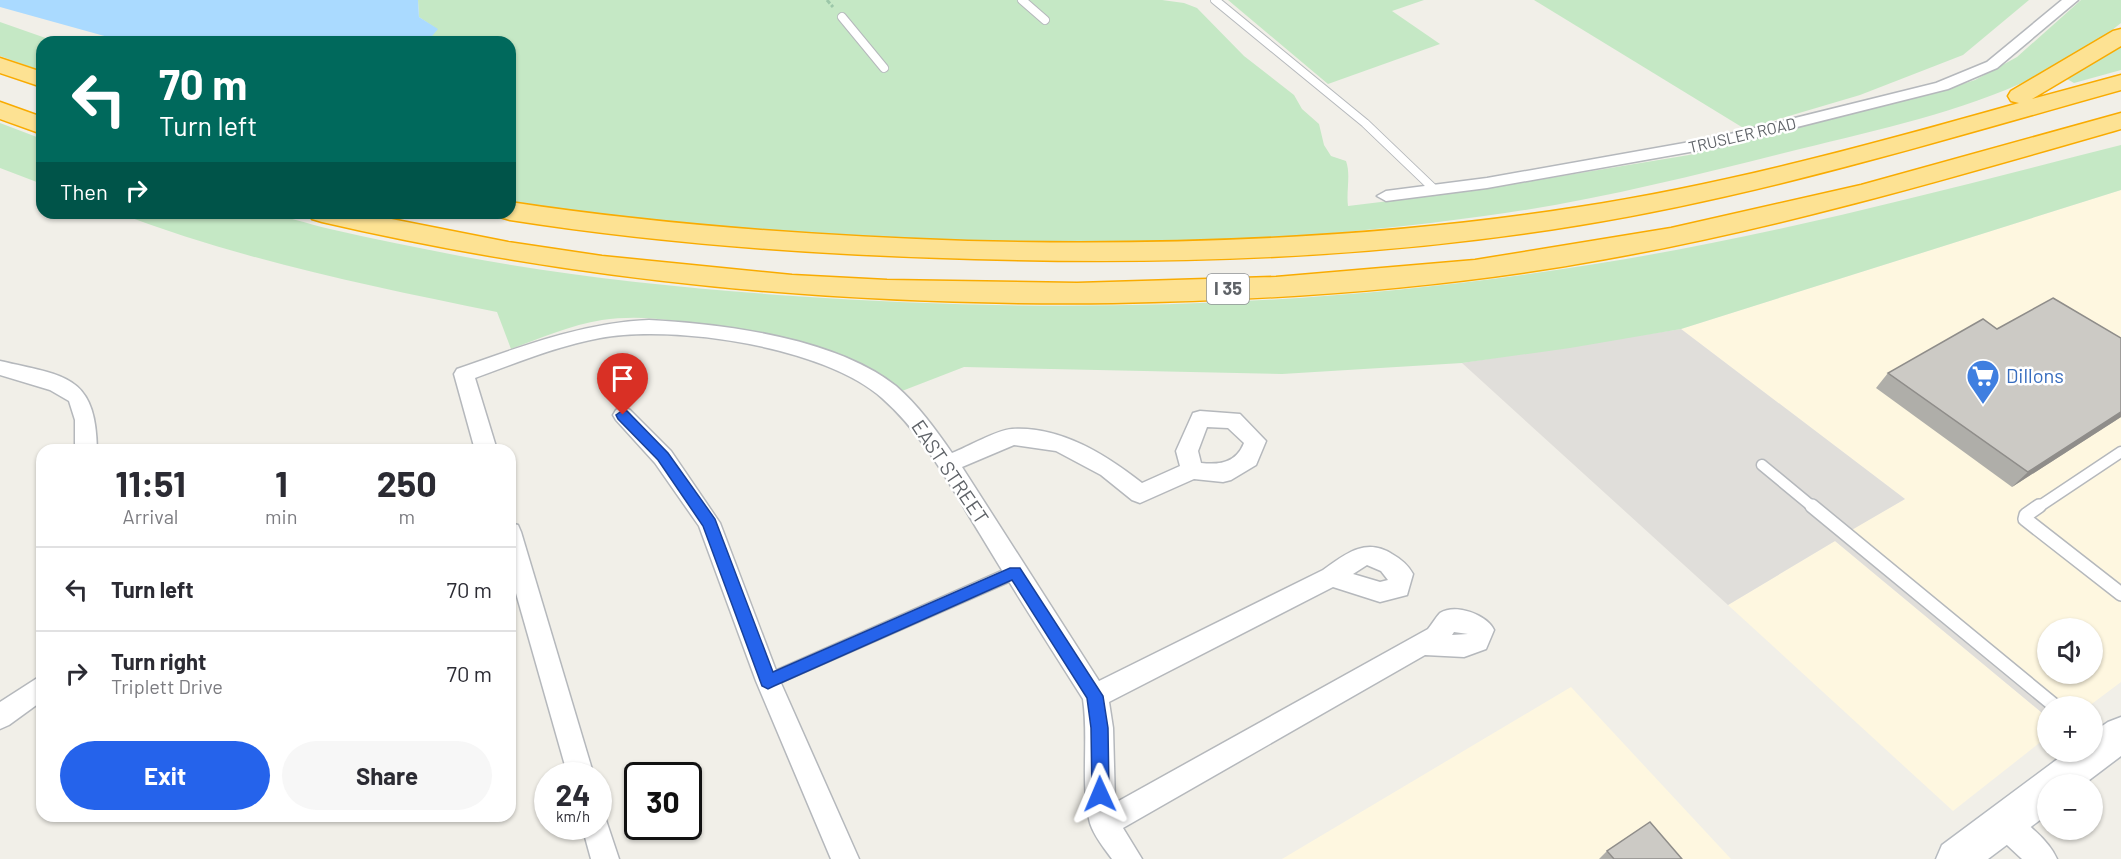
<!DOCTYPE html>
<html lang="en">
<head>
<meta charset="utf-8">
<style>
	body { margin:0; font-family:Barlow,sans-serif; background:#f7f7f7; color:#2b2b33; height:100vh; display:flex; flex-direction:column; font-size:22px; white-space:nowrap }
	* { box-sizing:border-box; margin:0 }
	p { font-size:20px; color:#7c7c81 }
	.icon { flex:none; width:33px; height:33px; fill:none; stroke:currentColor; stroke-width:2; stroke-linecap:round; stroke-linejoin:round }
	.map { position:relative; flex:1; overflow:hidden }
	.details { position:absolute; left:36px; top:444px; width:480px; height:378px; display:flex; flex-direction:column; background:#fff; border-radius:18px; box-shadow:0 2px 4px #0004 }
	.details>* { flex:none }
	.hud { position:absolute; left:36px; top:36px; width:480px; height:183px; border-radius:18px; box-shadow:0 2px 4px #0004; background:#00695c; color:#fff; overflow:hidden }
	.buttons { position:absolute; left:2037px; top:618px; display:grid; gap:12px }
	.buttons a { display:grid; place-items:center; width:66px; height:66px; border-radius:50%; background:#fff; box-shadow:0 2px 4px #0004; font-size:30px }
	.speed { position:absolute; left:534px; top:762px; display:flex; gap:12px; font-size:30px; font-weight:700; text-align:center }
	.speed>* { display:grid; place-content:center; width:78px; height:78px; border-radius:50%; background:#fff; box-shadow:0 2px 4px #0004; line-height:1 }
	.speed small { font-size:15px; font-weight:400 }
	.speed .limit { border:3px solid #111; border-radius:9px; background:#fff; color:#111 }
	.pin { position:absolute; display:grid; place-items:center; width:51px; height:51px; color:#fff; margin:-62px -26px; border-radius:50% 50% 50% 0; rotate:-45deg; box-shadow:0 0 6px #0007 }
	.pin .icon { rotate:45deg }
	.me { position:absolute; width:66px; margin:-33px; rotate:359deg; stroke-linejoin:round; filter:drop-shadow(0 0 4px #0008) }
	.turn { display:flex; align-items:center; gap:21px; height:126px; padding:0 24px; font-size:27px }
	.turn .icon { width:78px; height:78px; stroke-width:2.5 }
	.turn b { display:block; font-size:42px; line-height:51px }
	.then { display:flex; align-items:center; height:57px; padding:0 24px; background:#0003; gap:12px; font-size:22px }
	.eta { display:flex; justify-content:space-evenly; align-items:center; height:102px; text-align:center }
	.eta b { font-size:36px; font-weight:700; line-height:42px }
	.cta { display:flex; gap:12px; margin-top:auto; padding:12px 24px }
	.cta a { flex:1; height:69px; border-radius:36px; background:#2563eb; color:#fff; font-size:24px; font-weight:700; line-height:69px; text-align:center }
	.cta a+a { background:#f7f7f7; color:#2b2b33 }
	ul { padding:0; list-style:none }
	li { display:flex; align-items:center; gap:18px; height:84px; padding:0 24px; border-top:2px solid #e1e1e2 }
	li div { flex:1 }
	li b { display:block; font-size:22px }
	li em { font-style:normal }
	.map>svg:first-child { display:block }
	.commercial { fill:#fef7e0; fill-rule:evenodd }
	.industrial { fill:#e0deda }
	.green { fill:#c5e8c5 }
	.water { fill:#aadaff }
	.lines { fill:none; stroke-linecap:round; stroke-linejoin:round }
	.lane-far2-casing { stroke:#b5b8bc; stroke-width:10 }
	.lane-far1-casing { stroke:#b5b8bc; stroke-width:13 }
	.lane-casing { stroke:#b5b8bc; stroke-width:16 }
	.street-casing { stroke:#b5b8bc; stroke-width:3 }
	.secondary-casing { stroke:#b6babf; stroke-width:3 }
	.highway-casing { stroke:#f9ab00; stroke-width:3 }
	.path { stroke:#9cc7a9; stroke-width:3; stroke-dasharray:4.5 2; stroke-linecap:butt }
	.lane-far2 { stroke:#fff; stroke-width:8 }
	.lane-far1 { stroke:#fff; stroke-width:10 }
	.lane { stroke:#fff; stroke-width:13 }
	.street { fill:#fff; fill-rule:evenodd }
	.secondary { fill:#fff; fill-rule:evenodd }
	.highway { fill:#fde293; fill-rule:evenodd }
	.wall { fill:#afaea9 }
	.shaded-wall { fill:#8f8d8a }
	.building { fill:#cccac5; stroke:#8f8d8a; stroke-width:1.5 }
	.route { fill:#2563eb; stroke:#184099; stroke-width:1.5 }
	.labels { text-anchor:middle; stroke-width:5; stroke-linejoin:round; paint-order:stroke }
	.far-street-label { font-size:16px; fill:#5f6368; stroke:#fff }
	.shield { fill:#fff; stroke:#8f9295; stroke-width:1.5 }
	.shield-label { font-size:18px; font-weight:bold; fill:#5f6368 }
	.shop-label { font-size:20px; fill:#366cbe; stroke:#fff; text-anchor:start }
	.street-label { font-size:20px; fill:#5f6368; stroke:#fff }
</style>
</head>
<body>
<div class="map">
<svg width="2121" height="859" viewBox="0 0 2121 859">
	<rect width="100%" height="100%" fill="#f1efe8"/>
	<g class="commercial">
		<path d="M 2121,190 L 2121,682 L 2089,706 L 2065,706 L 1849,531 L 1905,499 L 1681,329 ZM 2048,628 L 2092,628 L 2092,674 L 2048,674 Z"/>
		<polygon points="1835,541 2047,717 2047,737 1953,811 1728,605"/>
		<polygon points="1571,687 1731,859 1282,859"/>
	</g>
	<polygon class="industrial" points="1681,329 1905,499 1850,531 2065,706 2048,706 2047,717 1835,541 1728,605 1462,363"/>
	<g class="green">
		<path d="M 418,0 L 1162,0 L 1184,3 L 1197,8 L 1244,56 L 1294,95 L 1302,109 L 1319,124 L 1324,145 L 1331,156 L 1346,161 C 1351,174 1346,192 1348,206 L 1471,191 L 1689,155 L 1938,92 L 1975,80 L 2017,57 L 2081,0 L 2121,0 L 2121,23 C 2030,98 1912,121 1800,149 C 1696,175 1591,202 1484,216 C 1162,261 831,250 510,201 L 510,42 L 427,42 L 437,29 L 419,17 Z"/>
		<polygon points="1228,0 1424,0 1392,11 1440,44 1328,84"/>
		<polygon points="1534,0 2029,0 1963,55 1860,95 1745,129"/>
		<polygon points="0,22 57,42 42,42 42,71 0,56"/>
		<polygon points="2121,45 2121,70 2074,83 2067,79"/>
		<polygon points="0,123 42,139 42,184 0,168"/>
		<path d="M 2121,145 L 2121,190 L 1681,329 L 1570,348 L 1462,363 L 1282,374 L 964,367 L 902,391 C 839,348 793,341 720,328 C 680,321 642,314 602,320 C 571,325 541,338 511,349 L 497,312 C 367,286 243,260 118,213 C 166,213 214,210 261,213 C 284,215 308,224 330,229 C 373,239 416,247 460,256 C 570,277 681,288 793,296 C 1060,315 1331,307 1595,264 C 1773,236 1947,189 2121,145 Z"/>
	</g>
	<polygon class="water" points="0,0 418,0 419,17 438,29 427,42 126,42 0,7"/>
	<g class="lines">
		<defs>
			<g id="lane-far2">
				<polyline points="1022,0 1045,20"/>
				<polyline points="1215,0 1365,123 1435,190"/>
				<polyline points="842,17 884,68"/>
			</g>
			<g id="lane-far1">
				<polyline points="1762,465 1814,508"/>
				<polyline points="2037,508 2121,452"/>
			</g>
			<g id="lane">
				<polyline points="1812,506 2055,706"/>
				<polyline points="2039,506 2026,515 2025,519 2121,594"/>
				<polyline points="768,681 1015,572"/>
			</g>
			<g id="street">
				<polygon points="2062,0 2078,0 1997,68 1948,89 1718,147 1487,188 1386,201 1377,196 1386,191 1487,178 1718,137 1936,83 1987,62"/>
				<path d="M 649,320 C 724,324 836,338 896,386 C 918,405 936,430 952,453 C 968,447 996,430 1012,429 C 1061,426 1106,455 1142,483 L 1180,466 L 1176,451 L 1193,413 L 1200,411 L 1240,414 L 1266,441 L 1256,465 L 1231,480 L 1223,482 L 1194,479 L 1140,503 L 1132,500 L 1101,475 L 1056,451 L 1014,445 L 962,467 L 1099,681 L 1323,570 C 1345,554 1366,537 1392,554 C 1401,559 1408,565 1413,574 L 1407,595 L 1380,602 L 1333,587 L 1109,702 L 1113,728 L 1115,803 L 1428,629 C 1432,624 1436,617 1440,613 C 1456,603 1487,615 1494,630 L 1486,649 L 1464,657 L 1425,655 L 1123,828 L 1142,859 L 1112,859 C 1104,848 1094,836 1090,823 C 1080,784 1089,740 1083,699 C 1048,644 1013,589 980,534 C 951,487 924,435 882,398 C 825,347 674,324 600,338 C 557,346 516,363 475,378 L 497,450 L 475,450 L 454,374 L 457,369 C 520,347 581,323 649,320 ZM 1207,427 L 1228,428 L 1244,443 C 1236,463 1220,465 1201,463 L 1198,451 ZM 1367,565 L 1381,571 L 1388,580 L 1380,582 L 1353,574 ZM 1454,632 L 1468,634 L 1452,635 Z"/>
				<path d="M 0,361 C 64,376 96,374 97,450 L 75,450 L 75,420 L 69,401 L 50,390 L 0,375 Z"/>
				<polygon points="623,407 630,410 671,451 720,523 780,681 859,859 831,859 756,681 699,526 655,463 616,420 613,415 616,410"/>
				<polygon points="510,523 518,525 521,532 594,776 568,776 510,572"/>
				<polygon points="42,675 42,701 9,725 0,729 0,702"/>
				<path d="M 2003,810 C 2022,817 2049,840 2057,859 L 2022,859 L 1993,832 L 1989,823 L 1993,814 Z"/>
				<polygon points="598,814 605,817 619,859 591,859 582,826 598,826"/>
			</g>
			<polygon id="secondary" points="2121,717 2121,756 2084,784 2048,784 2048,814 1988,859 1936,859 1942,845 2067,752 2092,752 2092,733 2108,722"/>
			<g id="highway">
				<path d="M 2121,29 L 2121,46 L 2032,99 L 2121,75 L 2121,90 C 1942,140 1764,195 1580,225 C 1381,258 1177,265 975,259 C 819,255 664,244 510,220 L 500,217 L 498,213 L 510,213 L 510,202 C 662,225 814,236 968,241 C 1172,246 1377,239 1579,207 C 1728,184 1874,144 2019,103 L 2011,101 L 2008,96 L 2011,91 L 2113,31 Z"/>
				<polygon points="0,58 42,72 42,87 0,73"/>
				<polygon points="0,102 42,117 42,134 0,119"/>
				<path d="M 2121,113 L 2121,129 C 1951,178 1780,228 1606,259 C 1443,289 1278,300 1113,303 C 842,306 586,283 322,222 L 312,219 L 308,213 L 361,213 L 508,242 L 602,256 L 792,275 L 887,280 L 1077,283 L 1276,277 L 1475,260 L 1671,228 L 1861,185 Z"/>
			</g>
		</defs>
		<use href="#lane-far2" class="lane-far2-casing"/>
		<use href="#lane-far1" class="lane-far1-casing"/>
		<use href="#lane" class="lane-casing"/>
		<use href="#street" class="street-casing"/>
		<use href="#secondary" class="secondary-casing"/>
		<use href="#highway" class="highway-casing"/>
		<polyline class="path" points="827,0 833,7"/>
		<use href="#lane-far2" class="lane-far2"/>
		<use href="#lane-far1" class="lane-far1"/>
		<use href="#lane" class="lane"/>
		<use href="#street" class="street"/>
		<use href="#secondary" class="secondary"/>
		<use href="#highway" class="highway"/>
	</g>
	<g class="wall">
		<polygon points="1997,329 2121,417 2012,487 1876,388 1888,373"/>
		<polygon points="1607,851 1682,859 1599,859"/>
	</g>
	<polygon class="shaded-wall" points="2121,412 2121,417 2012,487 2028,472"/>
	<g class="building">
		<polygon points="2053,298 2121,338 2121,412 2028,472 1888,373 1983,319 1997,329"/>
		<polygon points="1650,822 1682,859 1614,859 1607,851"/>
	</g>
	<polygon class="route" points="623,410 627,411 668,453 715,519 773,672 1010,568 1020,568 1103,696 1108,728 1109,794 1106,800 1100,803 1094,800 1092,794 1091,728 1087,698 1012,580 774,686 768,689 762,686 703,526 658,460 618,419 616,415"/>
	<defs>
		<symbol id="supermarket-pin" viewBox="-11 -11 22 30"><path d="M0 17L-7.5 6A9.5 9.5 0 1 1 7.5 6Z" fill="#3f7fe0" stroke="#fff"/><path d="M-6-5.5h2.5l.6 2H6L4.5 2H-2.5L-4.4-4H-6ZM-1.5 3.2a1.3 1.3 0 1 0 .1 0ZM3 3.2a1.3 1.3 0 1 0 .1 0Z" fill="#fff"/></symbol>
	</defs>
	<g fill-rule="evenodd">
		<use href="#supermarket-pin" x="1964" y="357" width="38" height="52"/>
	</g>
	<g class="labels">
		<g class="far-street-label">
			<text transform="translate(1742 135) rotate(-13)" y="6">TRUSLER ROAD</text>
		</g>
		<rect class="shield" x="1207" y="274" width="42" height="30" rx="4.5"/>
		<g class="shield-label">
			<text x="1228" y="295">I 35</text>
		</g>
		<g class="shop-label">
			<text x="2006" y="383">Dillons</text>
		</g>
		<g class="street-label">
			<text transform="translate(950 472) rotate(56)" y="7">EAST STREET</text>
		</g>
	</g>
</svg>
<div class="buttons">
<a><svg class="icon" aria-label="sound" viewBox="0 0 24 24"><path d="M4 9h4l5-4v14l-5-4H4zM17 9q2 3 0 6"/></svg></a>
<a>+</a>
<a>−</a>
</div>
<div class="speed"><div>24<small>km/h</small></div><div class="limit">30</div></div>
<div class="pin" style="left:623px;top:415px;background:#d93025"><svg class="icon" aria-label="arrive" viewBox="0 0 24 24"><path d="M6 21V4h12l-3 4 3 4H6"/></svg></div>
<svg class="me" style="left:1100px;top:794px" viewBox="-20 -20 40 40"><path d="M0-17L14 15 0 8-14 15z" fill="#2563eb" stroke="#fff" stroke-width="4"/></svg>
<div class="hud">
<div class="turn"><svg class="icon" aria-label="left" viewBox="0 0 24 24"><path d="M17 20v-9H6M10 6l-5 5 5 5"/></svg><div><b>70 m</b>Turn left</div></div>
<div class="then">Then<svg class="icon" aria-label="right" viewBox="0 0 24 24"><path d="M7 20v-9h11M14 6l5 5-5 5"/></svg></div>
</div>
<section class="details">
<div class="eta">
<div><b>11:51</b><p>Arrival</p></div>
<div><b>1</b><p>min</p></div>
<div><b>250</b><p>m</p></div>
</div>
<ul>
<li><svg class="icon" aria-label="left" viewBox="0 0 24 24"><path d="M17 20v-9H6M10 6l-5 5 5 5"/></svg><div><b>Turn left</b></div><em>70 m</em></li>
<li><svg class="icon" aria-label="right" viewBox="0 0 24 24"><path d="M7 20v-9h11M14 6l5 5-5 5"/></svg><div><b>Turn right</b><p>Triplett Drive</p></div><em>70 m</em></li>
</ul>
<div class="cta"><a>Exit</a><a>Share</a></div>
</section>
</div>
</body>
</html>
